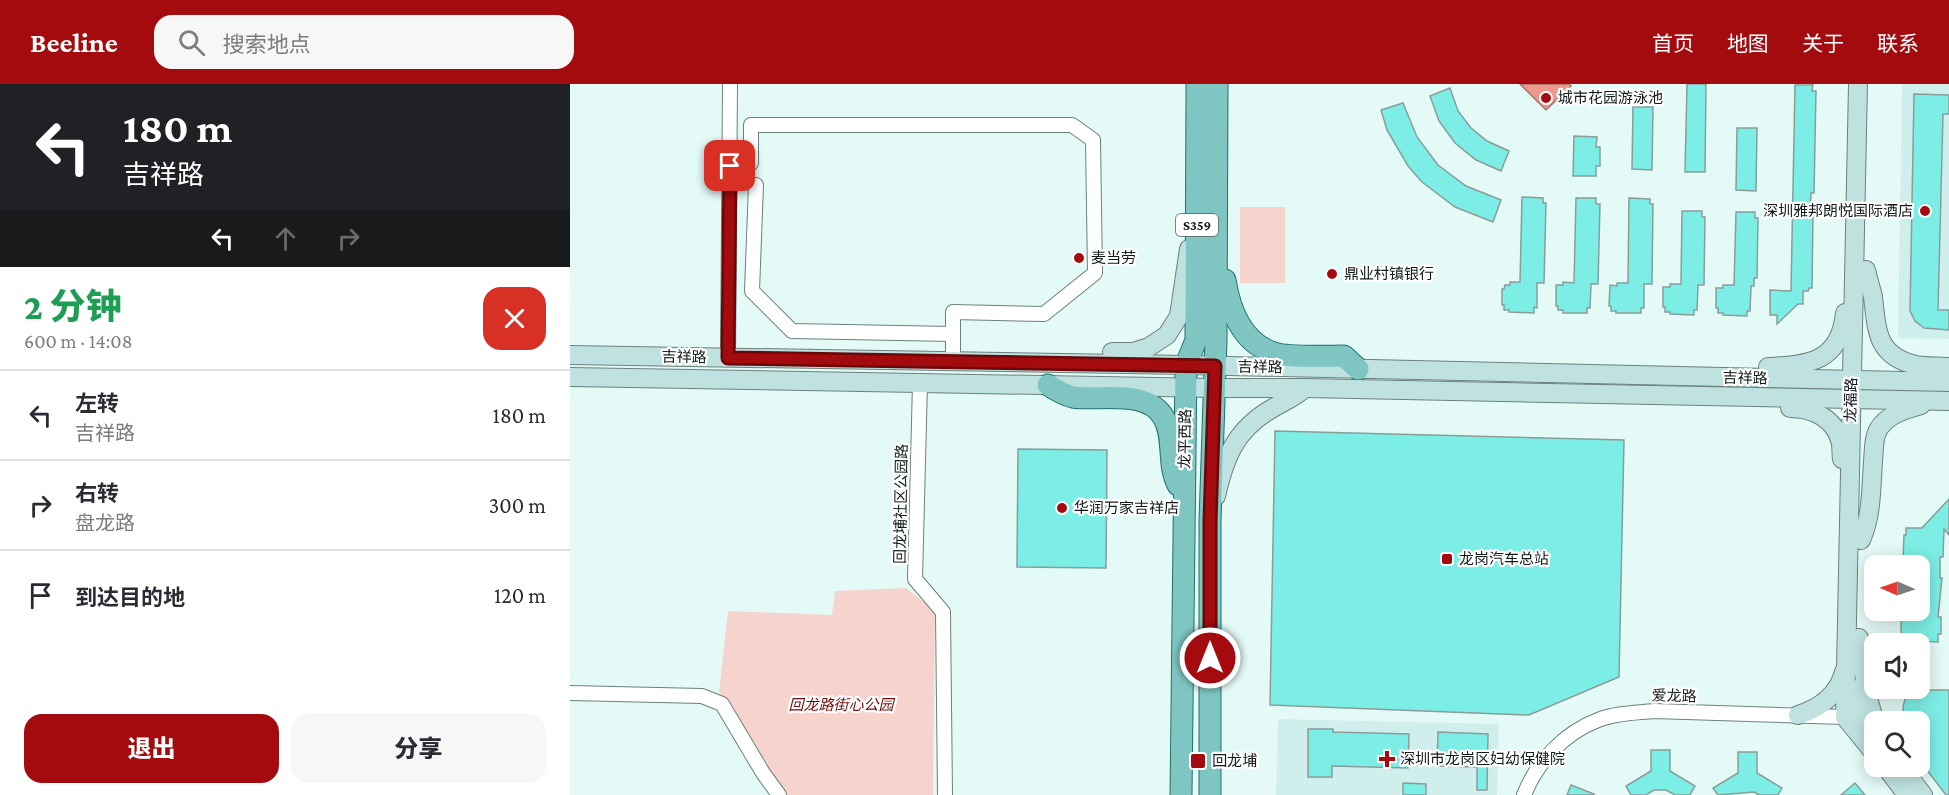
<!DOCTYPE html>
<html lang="zh">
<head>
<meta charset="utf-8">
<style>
	body { margin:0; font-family:"Crimson Pro","Noto Sans SC",serif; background:#f7f7f7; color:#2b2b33; height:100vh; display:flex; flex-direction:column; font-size:22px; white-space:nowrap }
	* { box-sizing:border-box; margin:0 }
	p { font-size:20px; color:#7c7c81 }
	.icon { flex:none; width:33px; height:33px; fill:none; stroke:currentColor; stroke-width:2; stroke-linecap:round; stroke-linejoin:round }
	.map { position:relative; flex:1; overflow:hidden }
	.details { display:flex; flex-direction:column; background:#fff; width:570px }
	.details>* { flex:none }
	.guide { background:#202124; color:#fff; overflow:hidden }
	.needle { width:39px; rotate:272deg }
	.fabs { position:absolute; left:1294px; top:471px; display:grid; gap:12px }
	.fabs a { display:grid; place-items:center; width:66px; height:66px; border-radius:12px; background:#fff; box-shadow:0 3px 15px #0003; font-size:30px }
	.pin { position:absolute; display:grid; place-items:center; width:51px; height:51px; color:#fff; margin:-26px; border-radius:12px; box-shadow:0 3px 9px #0006 }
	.me { position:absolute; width:66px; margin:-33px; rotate:0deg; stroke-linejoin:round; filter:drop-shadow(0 0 4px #0008) }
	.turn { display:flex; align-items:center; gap:21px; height:126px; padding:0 24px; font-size:27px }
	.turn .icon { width:78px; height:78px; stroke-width:2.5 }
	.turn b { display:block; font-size:42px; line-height:51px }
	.lanes { display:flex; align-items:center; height:57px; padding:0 24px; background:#0003; justify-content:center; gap:30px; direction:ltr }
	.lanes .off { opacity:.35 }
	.round { display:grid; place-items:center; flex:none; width:63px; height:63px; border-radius:18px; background:#f7f7f7 }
	.head { display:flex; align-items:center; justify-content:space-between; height:102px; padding:0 24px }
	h1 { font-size:36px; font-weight:800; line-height:45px; color:#1e9e55 }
	.cta { display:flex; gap:12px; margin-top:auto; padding:12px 24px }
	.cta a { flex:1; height:69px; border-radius:18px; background:#a30b0e; color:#fff; font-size:24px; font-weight:800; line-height:69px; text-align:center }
	.cta a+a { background:#f7f7f7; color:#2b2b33 }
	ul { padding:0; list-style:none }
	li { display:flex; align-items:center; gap:18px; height:90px; padding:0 24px; border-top:2px solid #e1e1e2 }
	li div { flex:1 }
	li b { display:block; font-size:22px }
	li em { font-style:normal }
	header { display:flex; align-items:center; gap:36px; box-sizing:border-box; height:84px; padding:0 30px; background:#a30b0e; color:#fff }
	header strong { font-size:28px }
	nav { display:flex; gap:33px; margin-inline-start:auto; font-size:21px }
	.search { width:420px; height:54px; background:#f7f7f7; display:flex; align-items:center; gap:15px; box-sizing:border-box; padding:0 21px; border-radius:18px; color:#7c7c81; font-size:22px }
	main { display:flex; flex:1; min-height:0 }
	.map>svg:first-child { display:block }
	.built { fill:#d0efec }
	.green { fill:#f7d3ce }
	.water { fill:#ed988c; stroke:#ab726a; stroke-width:1.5 }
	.building { fill:#7ceee5; stroke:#899d9b; stroke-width:1.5 }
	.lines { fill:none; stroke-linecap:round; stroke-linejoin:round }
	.street-casing { stroke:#6c807e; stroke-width:16 }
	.secondary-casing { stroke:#6c807e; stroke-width:20 }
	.primary-casing { stroke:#22716c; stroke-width:23 }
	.street { stroke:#fff; stroke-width:14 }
	.secondary { stroke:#bfe2e0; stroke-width:18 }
	.primary { stroke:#7fc6c2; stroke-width:21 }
	.route-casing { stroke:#6a0709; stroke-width:15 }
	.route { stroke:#a30b0e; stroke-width:10 }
	.poi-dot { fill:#a30b0e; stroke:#fff; stroke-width:2 }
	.labels { text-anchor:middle; stroke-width:4.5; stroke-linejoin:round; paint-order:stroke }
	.shield { fill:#fff; stroke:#595f5e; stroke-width:1.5 }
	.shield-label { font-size:14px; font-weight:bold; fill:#121a19 }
	.poi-label { font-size:15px; fill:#121a19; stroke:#fff; text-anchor:start }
	.street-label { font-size:15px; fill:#121a19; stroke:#fff }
	.park-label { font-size:15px; font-style:italic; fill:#720c0b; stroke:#fff }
</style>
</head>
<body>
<header>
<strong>Beeline</strong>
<div class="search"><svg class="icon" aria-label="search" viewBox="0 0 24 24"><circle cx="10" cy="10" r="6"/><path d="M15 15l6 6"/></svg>搜索地点</div>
<nav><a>首页</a><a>地图</a><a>关于</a><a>联系</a></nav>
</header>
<main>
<section class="details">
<div class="guide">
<div class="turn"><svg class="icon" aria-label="left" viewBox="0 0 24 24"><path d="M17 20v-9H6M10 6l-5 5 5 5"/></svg><div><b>180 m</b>吉祥路</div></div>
<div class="lanes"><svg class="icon" aria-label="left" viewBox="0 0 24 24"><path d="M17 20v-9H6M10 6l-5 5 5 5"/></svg><svg class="icon off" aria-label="ahead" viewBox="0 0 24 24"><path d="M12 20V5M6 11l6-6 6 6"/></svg><svg class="icon off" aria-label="right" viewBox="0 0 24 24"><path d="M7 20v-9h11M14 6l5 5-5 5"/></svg></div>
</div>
<div class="head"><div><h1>2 分钟</h1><p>600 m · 14:08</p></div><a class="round" style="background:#d93025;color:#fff"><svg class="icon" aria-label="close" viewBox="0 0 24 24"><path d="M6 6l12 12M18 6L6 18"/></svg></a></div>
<ul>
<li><svg class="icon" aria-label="left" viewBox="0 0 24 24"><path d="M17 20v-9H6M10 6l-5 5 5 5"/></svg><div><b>左转</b><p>吉祥路</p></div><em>180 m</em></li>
<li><svg class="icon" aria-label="right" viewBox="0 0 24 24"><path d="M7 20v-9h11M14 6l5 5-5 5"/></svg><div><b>右转</b><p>盘龙路</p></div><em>300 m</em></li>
<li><svg class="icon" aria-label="arrive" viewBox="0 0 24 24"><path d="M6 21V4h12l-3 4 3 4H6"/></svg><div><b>到达目的地</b></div><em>120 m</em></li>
</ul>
<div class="cta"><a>退出</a><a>分享</a></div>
</section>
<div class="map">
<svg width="1379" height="711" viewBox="0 0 1379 711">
	<rect width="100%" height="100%" fill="#e4faf7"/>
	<g class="built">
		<polygon points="1332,0 1379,0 1379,255 1328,254"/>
		<polygon points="708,635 929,640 927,711 706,711"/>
	</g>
	<g class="green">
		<rect x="670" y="123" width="45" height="76"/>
		<polygon points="336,504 365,526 363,711 209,711 149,608 158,527 262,531 265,507"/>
	</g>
	<polygon class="water" points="950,0 999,0 1001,2 976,26"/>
	<g class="building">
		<polygon points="1117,0 1136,0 1135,88 1115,88"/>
		<polygon points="1225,1 1243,1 1242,7 1246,7 1244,109 1241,109 1240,130 1243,130 1242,204 1239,204 1238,207 1233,207 1233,220 1228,220 1207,240 1207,231 1200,231 1200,206 1221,207"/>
		<polygon points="880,4 888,27 901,44 917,57 939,67 931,87 906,76 885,59 869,37 860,12"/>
		<polygon points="1344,10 1379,11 1379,30 1373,30 1368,226 1379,226 1379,246 1354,244 1345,237 1340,227"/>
		<polygon points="833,19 847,53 868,81 896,102 931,116 923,138 885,123 852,98 838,82 817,46 811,26"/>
		<polygon points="1063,23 1083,23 1082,86 1062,85"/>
		<polygon points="1167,44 1187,44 1186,107 1166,106"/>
		<polygon points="1004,52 1027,53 1026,63 1030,63 1030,82 1026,82 1026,92 1003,92"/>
		<polygon points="952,113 973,114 973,119 976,119 974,199 967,199 967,224 964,223 964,229 939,228 939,226 934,226 934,221 932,221 932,205 934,205 935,201 940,201 940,198 950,198"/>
		<polygon points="1006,114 1026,114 1026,120 1030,120 1028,200 1021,200 1020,224 1017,224 1017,229 993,229 993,226 988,226 988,222 986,222 986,201 993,201 993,198 1004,199"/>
		<polygon points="1059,114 1080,115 1080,120 1083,120 1082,200 1074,200 1074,224 1071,224 1071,229 1046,229 1046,227 1041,227 1041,222 1039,222 1040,201 1047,202 1047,199 1058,199"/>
		<polygon points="1112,127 1132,127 1132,133 1135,133 1134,201 1128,201 1127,226 1124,226 1124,231 1100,230 1100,228 1095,228 1095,223 1093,223 1093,203 1100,203 1100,200 1111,200"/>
		<polygon points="1166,128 1185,128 1185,134 1188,134 1187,194 1184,194 1184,202 1181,202 1180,227 1177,227 1177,232 1153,231 1153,229 1148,229 1148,224 1146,224 1146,204 1153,204 1153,201 1164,201"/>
		<polygon points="705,347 1054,356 1049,593 959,631 700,621"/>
		<polygon points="448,365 537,366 536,484 447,483"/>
		<polygon points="1379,415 1379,451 1374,445 1373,473 1370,473 1370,494 1372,494 1368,533 1371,533 1371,550 1368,550 1368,558 1344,557 1344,560 1333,560 1333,553 1331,553 1331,528 1333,526 1350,526 1350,482 1335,482 1335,475 1333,475 1334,451 1336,451 1336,444 1352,444"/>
		<polygon points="1354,606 1379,606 1379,711 1376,711 1350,677 1350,638 1334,638 1333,623 1335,615 1345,607"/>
		<polygon points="738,645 763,645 763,648 839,650 838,684 762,682 762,693 738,693"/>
		<polygon points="868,648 918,650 917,706 907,706 907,683 867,682"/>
		<polygon points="1081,666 1100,666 1100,687 1125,702 1120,711 1105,711 1096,706 1084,706 1076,711 1061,711 1056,702 1081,687"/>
		<polygon points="1168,668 1187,668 1187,689 1212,704 1208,711 1189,711 1184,708 1148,711 1143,704 1168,689"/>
		<polygon points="833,699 856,700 856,711 833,711"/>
		<polygon points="1285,699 1295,711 1271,711"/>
		<polygon points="1001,701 1024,710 1024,711 997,711"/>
	</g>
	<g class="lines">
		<defs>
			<g id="street">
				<polyline points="186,101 182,207 222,247 383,250"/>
				<polyline points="160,103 181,79 181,41 502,41 523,56 525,189 474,230 383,228 383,277"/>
				<polyline points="158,274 160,0"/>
				<polyline points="350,299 345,495 373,528 375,711"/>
				<polyline points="0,609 132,612 152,620 193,689 209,711"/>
				<path d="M 954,711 C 967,678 994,649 1028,636 C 1046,629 1065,629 1084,627 L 1275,633 L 1282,630"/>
			</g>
			<g id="secondary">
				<polyline points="1288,0 1275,633 1305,670"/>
				<path d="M 1296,186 C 1298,195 1301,204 1303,213 C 1307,246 1306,272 1346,281 C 1357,283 1368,282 1379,283"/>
				<polyline points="542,268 563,268 579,263 597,251 609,232 619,165"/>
				<polyline points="0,271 616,281 1379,298"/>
				<path d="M 1198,283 C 1239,281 1270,278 1275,229"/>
				<polyline points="0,293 645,304 735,304 1379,317"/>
				<path d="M 1220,324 C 1242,324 1264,334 1270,356 C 1272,361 1271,369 1272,375"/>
				<path d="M 646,412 C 655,372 666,345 703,324 C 715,317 725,313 735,304"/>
				<path d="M 1291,456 C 1302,431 1301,405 1303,378 C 1304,368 1303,355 1308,346 C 1316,331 1336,325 1351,321"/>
				<polyline points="1289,554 1297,611 1305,638"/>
				<polyline points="1288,605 1287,627 1305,650"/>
				<path d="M 1228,631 C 1250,624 1268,611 1274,588"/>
				<polyline points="1315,682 1337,711"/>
				<polyline points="1334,686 1353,711"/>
			</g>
			<g id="primary">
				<path d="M 655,196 C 660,227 672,259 704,269 C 718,274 757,272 774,272 L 788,285"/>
				<path d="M 478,301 C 486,306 494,311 503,313 C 530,317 577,304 594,334 C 605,354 597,380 608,401"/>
				<polyline points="611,711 616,281 626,256 627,0"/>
				<polyline points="640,711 640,437 646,256 647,0"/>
			</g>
		</defs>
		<use href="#street" class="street-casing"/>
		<use href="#secondary" class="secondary-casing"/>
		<use href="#primary" class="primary-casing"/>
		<use href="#street" class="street"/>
		<use href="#secondary" class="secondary"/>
		<use href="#primary" class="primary"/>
	</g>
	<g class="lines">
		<defs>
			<polyline id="route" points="160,82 158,274 645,282 640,437 640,574"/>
		</defs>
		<use href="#route" class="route-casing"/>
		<use href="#route" class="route"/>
	</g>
	<g class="poi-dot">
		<circle cx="976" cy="14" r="6"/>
		<circle cx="1355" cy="127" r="6"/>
		<circle cx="509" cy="174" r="6"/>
		<circle cx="762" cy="190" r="6"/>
		<circle cx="492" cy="424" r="6"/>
		<rect x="871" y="469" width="12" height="12" rx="3"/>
		<path d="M814 666h6v6h6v6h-6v6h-6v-6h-6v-6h6z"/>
		<rect x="620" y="669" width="16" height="16" rx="3"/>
	</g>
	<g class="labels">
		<rect class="shield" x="606" y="130" width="42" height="22" rx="4.5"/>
		<g class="shield-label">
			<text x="627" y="146">S359</text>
		</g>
		<g class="poi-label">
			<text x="988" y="19">城市花园游泳池</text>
			<text x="1343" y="132" text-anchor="end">深圳雅邦朗悦国际酒店</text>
			<text x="521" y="179">麦当劳</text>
			<text x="774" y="195">鼎业村镇银行</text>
			<text x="504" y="429">华润万家吉祥店</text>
			<text x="889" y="480">龙岗汽车总站</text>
			<text x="830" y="680">深圳市龙岗区妇幼保健院</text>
			<text x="642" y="682">回龙埔</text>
		</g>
		<g class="street-label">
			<text transform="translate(114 273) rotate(1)" y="5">吉祥路</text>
			<text transform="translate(690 283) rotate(1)" y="5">吉祥路</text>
			<text transform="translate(1175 294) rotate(1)" y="5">吉祥路</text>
			<text transform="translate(1281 316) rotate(-89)" y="5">龙福路</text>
			<text transform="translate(615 355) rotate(-89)" y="5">龙平西路</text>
			<text transform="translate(331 420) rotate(-89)" y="5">回龙埔社区公园路</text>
			<text transform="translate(1104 612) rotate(1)" y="5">爱龙路</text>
		</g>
		<g class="park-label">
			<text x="271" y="626">回龙路街心公园</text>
		</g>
	</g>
</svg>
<div class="fabs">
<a><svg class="needle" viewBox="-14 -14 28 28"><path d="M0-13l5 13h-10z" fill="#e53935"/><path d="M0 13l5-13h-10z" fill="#7c7c81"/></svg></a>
<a><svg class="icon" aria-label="sound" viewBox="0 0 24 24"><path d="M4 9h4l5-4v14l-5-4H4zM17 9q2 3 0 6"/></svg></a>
<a><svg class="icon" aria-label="search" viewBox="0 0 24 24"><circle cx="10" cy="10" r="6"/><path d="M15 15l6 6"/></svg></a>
</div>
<div class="pin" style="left:160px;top:82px;background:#d93025"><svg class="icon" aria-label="arrive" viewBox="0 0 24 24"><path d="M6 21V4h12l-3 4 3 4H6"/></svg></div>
<svg class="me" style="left:640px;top:574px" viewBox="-20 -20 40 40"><circle r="17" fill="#a30b0e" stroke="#fff" stroke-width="3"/><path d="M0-11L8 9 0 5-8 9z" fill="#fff"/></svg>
</div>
</main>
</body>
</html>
